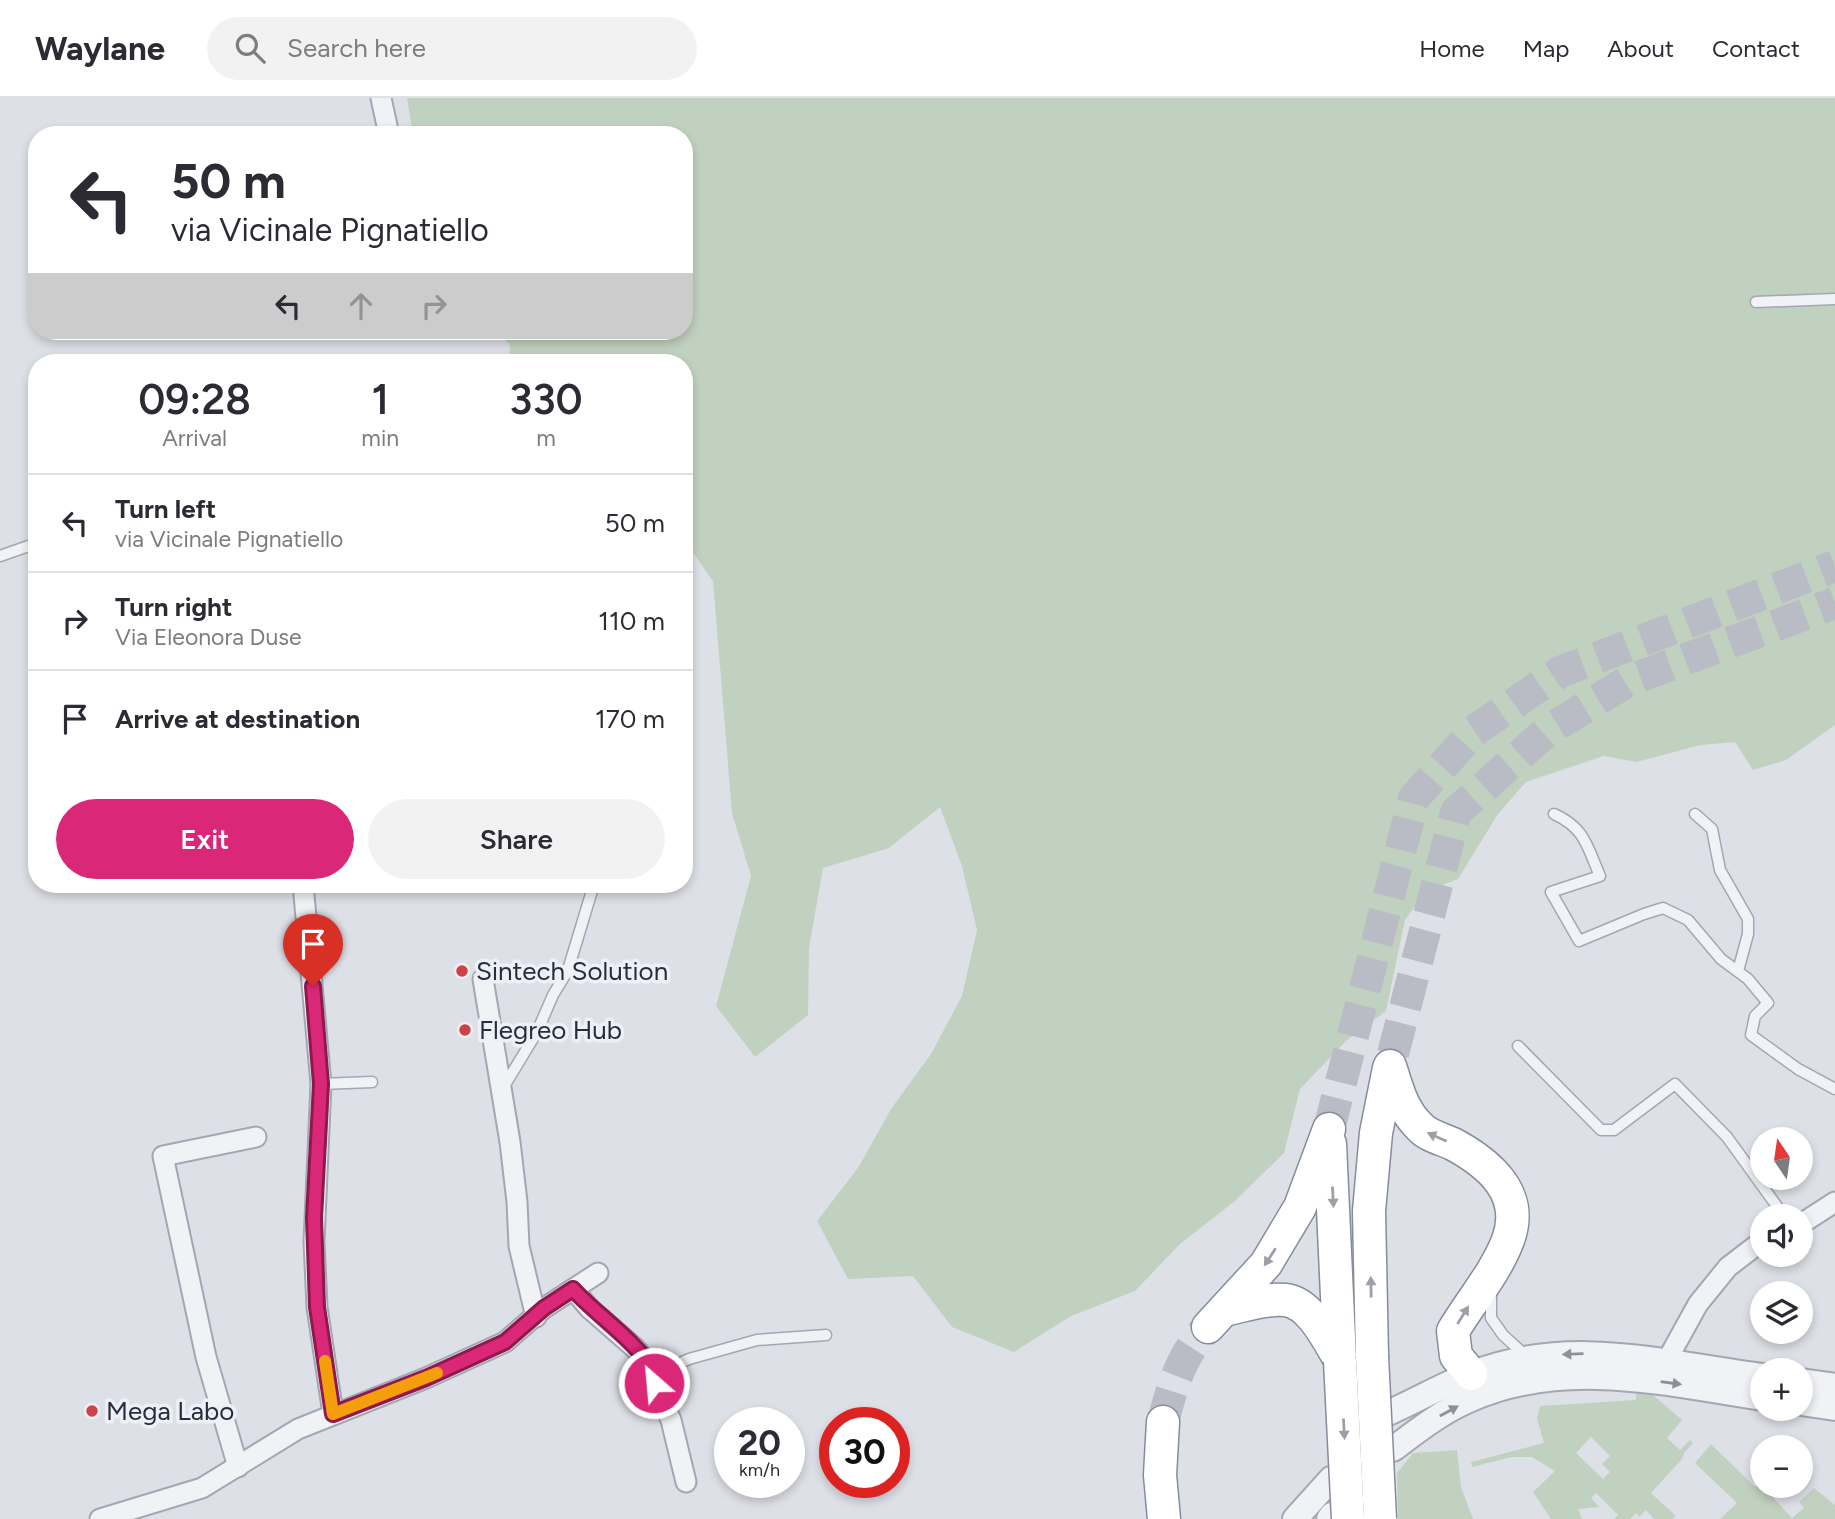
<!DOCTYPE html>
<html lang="en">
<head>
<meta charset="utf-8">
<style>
	body { margin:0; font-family:Figtree,sans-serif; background:#f2f2f3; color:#2b2b33; height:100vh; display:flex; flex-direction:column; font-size:26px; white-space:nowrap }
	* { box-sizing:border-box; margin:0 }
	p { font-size:23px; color:#7c7c81 }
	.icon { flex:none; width:38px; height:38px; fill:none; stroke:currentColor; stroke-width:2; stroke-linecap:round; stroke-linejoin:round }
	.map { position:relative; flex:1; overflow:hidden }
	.drawer { position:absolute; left:28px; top:256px; width:665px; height:539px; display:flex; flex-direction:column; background:#fff; border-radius:28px; box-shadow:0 4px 10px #0003 }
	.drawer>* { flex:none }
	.hud { position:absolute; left:28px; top:28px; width:665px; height:214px; border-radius:28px; box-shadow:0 4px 10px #0003; background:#fff; color:#2b2b33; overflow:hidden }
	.needle { width:46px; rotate:347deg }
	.controls { position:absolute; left:1750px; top:1029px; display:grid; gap:14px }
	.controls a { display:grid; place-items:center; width:63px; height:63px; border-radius:50%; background:#fff; box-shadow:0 4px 10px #0003; font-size:35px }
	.speed { position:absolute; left:714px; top:1309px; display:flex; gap:14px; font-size:35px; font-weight:700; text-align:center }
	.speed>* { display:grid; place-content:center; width:91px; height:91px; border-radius:50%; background:#fff; box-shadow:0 4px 10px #0003; line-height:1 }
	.speed small { font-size:18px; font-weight:400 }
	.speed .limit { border:10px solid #d22; background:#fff; color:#111 }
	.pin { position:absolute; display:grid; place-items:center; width:60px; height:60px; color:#fff; margin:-72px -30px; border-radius:50% 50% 50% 0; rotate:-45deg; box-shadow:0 0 7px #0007 }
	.pin .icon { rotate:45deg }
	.me { position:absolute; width:77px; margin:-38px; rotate:333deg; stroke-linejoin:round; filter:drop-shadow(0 0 5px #0008) }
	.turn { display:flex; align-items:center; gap:24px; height:147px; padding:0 28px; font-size:32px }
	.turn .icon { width:91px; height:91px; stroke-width:2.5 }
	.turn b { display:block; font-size:49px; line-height:60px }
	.lanes { display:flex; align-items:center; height:66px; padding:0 28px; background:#0003; justify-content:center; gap:35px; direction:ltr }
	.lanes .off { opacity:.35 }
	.eta { display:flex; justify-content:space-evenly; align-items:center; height:119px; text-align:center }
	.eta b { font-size:42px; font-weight:600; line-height:49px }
	.button { display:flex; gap:14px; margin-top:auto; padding:14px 28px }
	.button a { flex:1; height:80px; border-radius:42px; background:#db2777; color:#fff; font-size:28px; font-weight:600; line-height:80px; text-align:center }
	.button a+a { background:#f2f2f3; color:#2b2b33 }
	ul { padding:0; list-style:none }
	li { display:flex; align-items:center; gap:21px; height:98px; padding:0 28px; border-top:2px solid #e1e1e2 }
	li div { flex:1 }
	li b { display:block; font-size:26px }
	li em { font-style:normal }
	header { display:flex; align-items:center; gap:42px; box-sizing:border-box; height:98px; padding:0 35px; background:#fff; border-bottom:2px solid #e1e1e2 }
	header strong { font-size:33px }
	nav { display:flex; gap:38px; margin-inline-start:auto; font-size:24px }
	.search { width:490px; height:63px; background:#f2f2f3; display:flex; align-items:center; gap:18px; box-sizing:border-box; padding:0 24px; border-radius:38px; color:#7c7c81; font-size:26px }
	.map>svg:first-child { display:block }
	.green { fill:#c1d1bf; fill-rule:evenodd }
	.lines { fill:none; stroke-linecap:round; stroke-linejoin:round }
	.trunk-tunnel { stroke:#b9bcc5; stroke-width:32; stroke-dasharray:32 16; stroke-linecap:butt }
	.service-casing { stroke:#a3a7b1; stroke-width:13 }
	.minor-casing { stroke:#a3a7b1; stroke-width:23 }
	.tertiary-casing { stroke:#a3a7b1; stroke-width:28 }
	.trunk-casing { stroke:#858c9e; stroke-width:35 }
	.service { stroke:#f0f2f6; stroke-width:10 }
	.minor { stroke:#f0f2f6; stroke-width:19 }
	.tertiary { stroke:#f0f2f6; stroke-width:24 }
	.trunk { stroke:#fff; stroke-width:32 }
	.trunk-bridge-casing { stroke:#858c9e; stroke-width:35; stroke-linecap:butt }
	.trunk-bridge { stroke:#fff; stroke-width:32 }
	.oneway { fill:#9ea0a8 }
	.oneway2 { fill:#8c909a }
	.route-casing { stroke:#8e194d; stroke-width:18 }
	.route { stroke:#db2777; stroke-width:12 }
	.slow { stroke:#f59e0b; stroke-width:12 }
	.poi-dot { fill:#cd4247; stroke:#edf0f5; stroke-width:2.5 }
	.labels { text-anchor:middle; stroke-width:7; stroke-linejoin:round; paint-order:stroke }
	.poi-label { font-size:26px; fill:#272d3e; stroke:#edf0f5; text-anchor:start }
</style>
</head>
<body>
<header>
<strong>Waylane</strong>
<div class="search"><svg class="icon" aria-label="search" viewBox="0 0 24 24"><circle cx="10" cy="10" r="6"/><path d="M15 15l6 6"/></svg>Search here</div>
<nav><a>Home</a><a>Map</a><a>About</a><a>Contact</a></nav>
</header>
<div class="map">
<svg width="1835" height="1421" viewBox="0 0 1835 1421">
	<rect width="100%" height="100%" fill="#dee0e7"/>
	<g class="green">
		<polygon points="407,0 1835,0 1835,627 1786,662 1753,672 1735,644 1701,647 1636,664 1604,658 1526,684 1498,716 1458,781 1425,794 1405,822 1386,913 1346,943 1300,991 1284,1055 1235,1103 1180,1146 1135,1193 1071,1218 1014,1254 952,1229 913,1178 848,1181 817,1123 858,1070 891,1011 931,956 962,898 977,832 962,768 940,709 889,750 823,770 809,850 808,917 755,959 716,908 751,778 732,715 713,483 684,442 684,264 509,264 510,248 499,233 684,233 684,37 413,37"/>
		<path d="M 1636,1295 L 1653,1297 L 1682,1322 L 1667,1340 L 1680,1352 L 1690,1342 L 1693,1345 L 1684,1355 L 1682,1361 L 1651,1395 L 1676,1418 L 1672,1421 L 1654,1421 L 1646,1412 L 1639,1419 L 1636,1415 L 1630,1421 L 1614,1421 L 1618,1417 L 1596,1395 L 1591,1400 L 1599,1409 L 1578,1411 L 1582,1421 L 1551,1421 L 1533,1394 L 1555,1373 L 1532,1359 L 1511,1359 L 1472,1369 L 1471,1364 L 1544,1345 L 1537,1320 L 1540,1308 L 1636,1302 ZM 1591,1339 L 1610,1358 L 1602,1366 L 1610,1374 L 1603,1381 L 1576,1355 Z"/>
		<polygon points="1711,1346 1755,1389 1760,1385 1792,1420 1804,1410 1799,1404 1814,1390 1835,1407 1835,1421 1720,1421 1737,1405 1695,1365"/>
		<polygon points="1457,1352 1461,1389 1473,1421 1398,1421 1397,1375 1413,1355"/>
	</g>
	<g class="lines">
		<g class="trunk-tunnel">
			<polyline points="1393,956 1456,714 1547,633 1628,583 1835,505"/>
			<polyline points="1329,1031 1414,700 1474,633 1560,574 1835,468"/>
			<path d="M 1163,1324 C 1172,1288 1182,1255 1208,1229"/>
		</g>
		<defs>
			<g id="service">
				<polyline points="1756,204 1835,201"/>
				<polyline points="0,458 37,445"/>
				<path d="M 1554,716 C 1585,730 1587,748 1600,778 L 1551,794 L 1579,843 L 1644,816 L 1663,810 L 1688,822 L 1721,861 L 1748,881 L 1768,905 L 1755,918 L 1751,937 L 1798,971 L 1835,991"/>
				<polyline points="1695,716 1712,731 1720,772 1748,821 1748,836 1738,873"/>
				<polyline points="1518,948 1601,1032 1614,1032 1675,986 1727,1039 1784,1118"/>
				<polyline points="321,986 372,984"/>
				<polyline points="503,990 537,934 553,897 568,872 594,786"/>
				<polyline points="1491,1200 1491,1220 1503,1237 1527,1259"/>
				<polyline points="652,1278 689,1261 757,1242 826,1237"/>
			</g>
			<g id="minor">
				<polyline points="381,0 389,37"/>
				<polyline points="303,786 321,986 314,1143 317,1209 333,1316"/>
				<polyline points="483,881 510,1044 517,1104 519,1148 536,1219"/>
				<polyline points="1801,1126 1835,1104"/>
				<polyline points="573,1191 589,1210 636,1251 650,1268 654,1285 671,1322 686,1384"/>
				<polyline points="1667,1262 1698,1206 1728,1169 1762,1143"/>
				<polyline points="238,1369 206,1259 163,1058 256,1039"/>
				<polyline points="100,1421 202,1390 298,1331 426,1280 505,1244 544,1210 598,1175"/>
			</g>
			<g id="tertiary">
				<polyline points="1801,1283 1835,1288"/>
				<polyline points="1801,1305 1835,1310"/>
				<path d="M 1388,1315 C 1415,1303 1443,1287 1471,1276 C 1570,1237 1662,1265 1762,1278"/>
				<path d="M 1393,1351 C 1417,1333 1441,1314 1469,1302 C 1562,1260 1666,1285 1762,1300"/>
				<polyline points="1295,1421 1331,1381"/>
				<polyline points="1329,1421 1332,1417"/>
			</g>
			<g id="trunk">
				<path d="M 1390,968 C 1397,990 1402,1012 1420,1029 C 1428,1038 1442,1041 1453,1046 C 1490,1066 1525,1096 1508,1142 C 1496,1174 1471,1203 1453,1233 L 1456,1258 L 1471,1276"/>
				<polyline points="1330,1046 1340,1263"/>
				<path d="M 1224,1212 C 1243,1208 1265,1200 1285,1202 C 1310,1204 1328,1242 1340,1262"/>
				<polyline points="1208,1229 1266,1166 1300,1109 1329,1031"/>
				<polyline points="1372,1258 1369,1113 1376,1035 1389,970"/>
				<polyline points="1163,1324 1160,1377 1164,1421"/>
			</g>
		</defs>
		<use href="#service" class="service-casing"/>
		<use href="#minor" class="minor-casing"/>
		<use href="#tertiary" class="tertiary-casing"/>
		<use href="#trunk" class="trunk-casing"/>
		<use href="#service" class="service"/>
		<use href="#minor" class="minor"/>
		<use href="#tertiary" class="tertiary"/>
		<use href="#trunk" class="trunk"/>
		<defs>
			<g id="trunk-bridge">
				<polyline points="1372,1258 1380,1421"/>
				<polyline points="1340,1263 1348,1421"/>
			</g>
		</defs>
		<use href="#trunk-bridge" class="trunk-bridge-casing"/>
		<use href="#trunk-bridge" class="trunk-bridge"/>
	</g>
	<defs><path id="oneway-solid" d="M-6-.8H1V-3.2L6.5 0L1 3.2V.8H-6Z" transform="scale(1.75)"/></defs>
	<g class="oneway">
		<use href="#oneway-solid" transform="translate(1437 1039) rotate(-156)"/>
		<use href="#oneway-solid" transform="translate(1333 1099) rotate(87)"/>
		<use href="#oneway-solid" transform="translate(1270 1159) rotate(123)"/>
		<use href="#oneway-solid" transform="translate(1371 1189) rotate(-91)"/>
		<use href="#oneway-solid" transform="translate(1463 1217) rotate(-58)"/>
		<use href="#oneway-solid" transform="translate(1344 1331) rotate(87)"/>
	</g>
	<g class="oneway2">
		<use href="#oneway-solid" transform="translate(1573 1256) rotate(178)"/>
		<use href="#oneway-solid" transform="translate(1671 1285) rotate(8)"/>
		<use href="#oneway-solid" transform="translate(1449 1313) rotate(-29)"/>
	</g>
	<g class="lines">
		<defs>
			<path id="route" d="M 313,888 L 321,986 L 314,1120 L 317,1209 L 333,1316 L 426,1280 L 505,1244 L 544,1210 L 573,1191 C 591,1212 640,1247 650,1269 C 652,1274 653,1280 654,1285"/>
		</defs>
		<use href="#route" class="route-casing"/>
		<use href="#route" class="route"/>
		<polyline class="slow" points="325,1263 333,1316 437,1275"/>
	</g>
	<g class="poi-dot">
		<circle cx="462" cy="873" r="7"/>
		<circle cx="465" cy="932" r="7"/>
		<circle cx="92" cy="1313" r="7"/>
	</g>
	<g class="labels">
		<g class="poi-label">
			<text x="476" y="882">Sintech Solution</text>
			<text x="479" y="941">Flegreo Hub</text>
			<text x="106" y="1322">Mega Labo</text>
		</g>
	</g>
</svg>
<div class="controls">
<a><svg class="needle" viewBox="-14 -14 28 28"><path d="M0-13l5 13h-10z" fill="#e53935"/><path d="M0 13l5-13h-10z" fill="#7c7c81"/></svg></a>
<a><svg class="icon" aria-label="sound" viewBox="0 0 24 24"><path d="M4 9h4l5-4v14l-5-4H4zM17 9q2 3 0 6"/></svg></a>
<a><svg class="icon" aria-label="layers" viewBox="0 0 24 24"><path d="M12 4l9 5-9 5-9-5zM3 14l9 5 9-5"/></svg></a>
<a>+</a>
<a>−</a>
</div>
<div class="speed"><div>20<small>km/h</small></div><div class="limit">30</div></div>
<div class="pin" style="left:313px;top:888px;background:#d93025"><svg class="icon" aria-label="arrive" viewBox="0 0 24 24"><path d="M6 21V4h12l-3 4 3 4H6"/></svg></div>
<svg class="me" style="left:654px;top:1285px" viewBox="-20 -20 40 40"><circle r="17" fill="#db2777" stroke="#fff" stroke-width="3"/><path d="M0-11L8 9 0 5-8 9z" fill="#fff"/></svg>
<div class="hud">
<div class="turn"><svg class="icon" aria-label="left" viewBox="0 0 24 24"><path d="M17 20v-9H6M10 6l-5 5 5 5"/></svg><div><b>50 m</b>via Vicinale Pignatiello</div></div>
<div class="lanes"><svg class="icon" aria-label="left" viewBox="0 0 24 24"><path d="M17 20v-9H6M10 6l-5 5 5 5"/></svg><svg class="icon off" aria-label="ahead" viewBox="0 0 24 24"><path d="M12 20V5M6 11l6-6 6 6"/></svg><svg class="icon off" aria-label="right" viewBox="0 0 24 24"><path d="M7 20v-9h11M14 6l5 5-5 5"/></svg></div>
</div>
<section class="drawer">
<div class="eta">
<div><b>09:28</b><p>Arrival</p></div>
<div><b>1</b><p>min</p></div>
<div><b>330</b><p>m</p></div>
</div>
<ul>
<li><svg class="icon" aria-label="left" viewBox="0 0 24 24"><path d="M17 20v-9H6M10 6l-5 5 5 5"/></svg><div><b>Turn left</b><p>via Vicinale Pignatiello</p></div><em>50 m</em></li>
<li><svg class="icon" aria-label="right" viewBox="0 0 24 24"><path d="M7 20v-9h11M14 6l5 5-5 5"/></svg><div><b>Turn right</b><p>Via Eleonora Duse</p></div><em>110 m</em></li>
<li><svg class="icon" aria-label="arrive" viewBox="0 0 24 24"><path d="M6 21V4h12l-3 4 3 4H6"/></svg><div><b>Arrive at destination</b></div><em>170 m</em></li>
</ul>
<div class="button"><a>Exit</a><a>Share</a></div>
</section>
</div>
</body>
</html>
